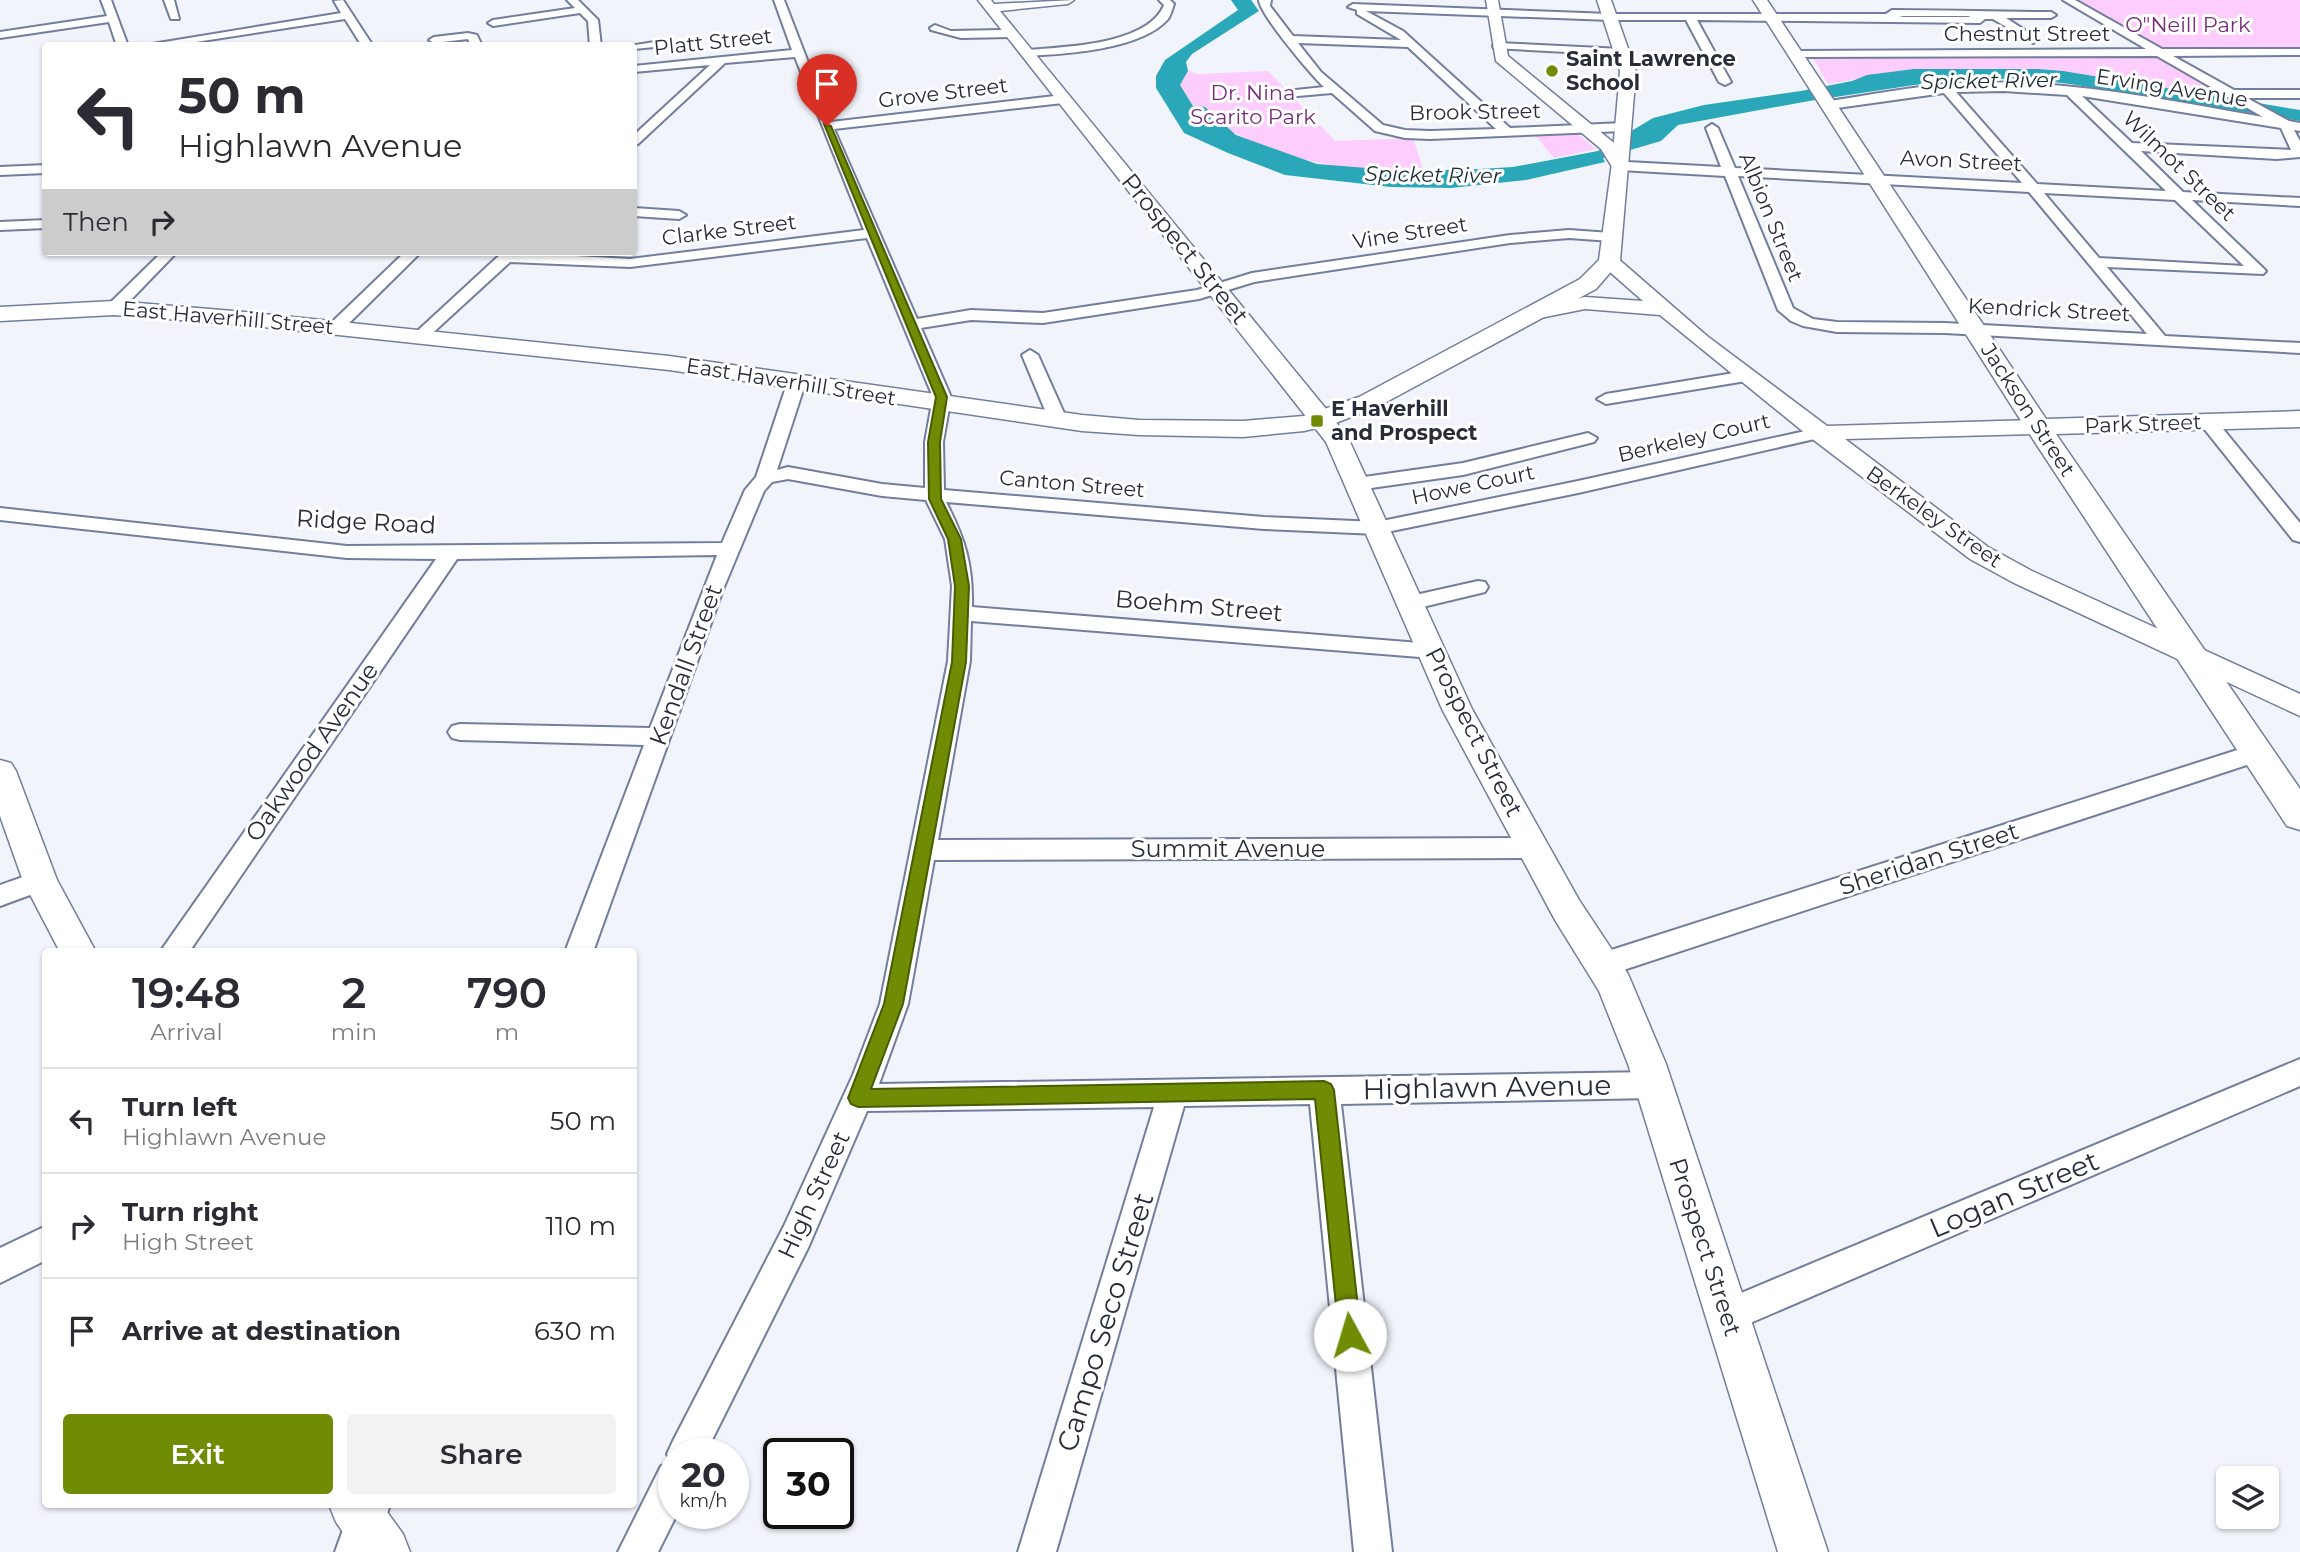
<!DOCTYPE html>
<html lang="en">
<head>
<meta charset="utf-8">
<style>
	body { margin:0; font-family:Montserrat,sans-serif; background:#f2f2f3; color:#2b2b33; height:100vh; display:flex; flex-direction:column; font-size:26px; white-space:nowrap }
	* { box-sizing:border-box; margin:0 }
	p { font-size:23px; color:#7c7c81 }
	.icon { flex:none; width:38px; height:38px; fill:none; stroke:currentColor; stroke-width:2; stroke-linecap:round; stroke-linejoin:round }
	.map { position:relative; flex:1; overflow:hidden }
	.sheet { position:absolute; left:42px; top:948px; width:595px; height:560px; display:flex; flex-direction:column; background:#fff; border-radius:7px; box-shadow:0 2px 5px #0004 }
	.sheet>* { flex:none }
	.guide { position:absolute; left:42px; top:42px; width:595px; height:214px; border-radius:7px; box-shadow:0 2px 5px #0004; background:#fff; color:#2b2b33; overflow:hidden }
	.buttons { position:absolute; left:2216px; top:1466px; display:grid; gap:14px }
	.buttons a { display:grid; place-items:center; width:63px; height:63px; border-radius:7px; background:#fff; box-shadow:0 2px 5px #0004; font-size:35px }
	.speed { position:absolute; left:658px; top:1438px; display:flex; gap:14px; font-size:35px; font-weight:700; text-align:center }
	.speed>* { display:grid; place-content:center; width:91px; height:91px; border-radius:50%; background:#fff; box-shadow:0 2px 5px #0004; line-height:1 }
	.speed small { font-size:18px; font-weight:400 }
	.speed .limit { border:4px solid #111; border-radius:10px; background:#fff; color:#111 }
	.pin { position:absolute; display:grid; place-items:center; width:60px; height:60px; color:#fff; margin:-72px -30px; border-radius:50% 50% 50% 0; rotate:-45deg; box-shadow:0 0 7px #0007 }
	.pin .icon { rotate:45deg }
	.me { position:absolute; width:77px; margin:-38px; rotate:354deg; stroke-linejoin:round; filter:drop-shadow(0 0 5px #0008) }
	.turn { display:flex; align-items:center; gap:24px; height:147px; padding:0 21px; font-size:32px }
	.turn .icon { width:91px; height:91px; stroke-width:2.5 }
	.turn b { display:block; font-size:49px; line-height:60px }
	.then { display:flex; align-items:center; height:66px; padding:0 21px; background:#0003; gap:14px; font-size:26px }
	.eta { display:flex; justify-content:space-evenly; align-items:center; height:119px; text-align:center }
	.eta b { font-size:42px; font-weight:600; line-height:49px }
	.primary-button { display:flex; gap:14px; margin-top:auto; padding:14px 21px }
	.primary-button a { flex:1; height:80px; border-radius:7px; background:#708c04; color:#fff; font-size:28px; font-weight:600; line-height:80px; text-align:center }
	.primary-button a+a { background:#f2f2f3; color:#2b2b33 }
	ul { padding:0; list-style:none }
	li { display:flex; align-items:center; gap:21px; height:105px; padding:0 21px; border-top:2px solid #e1e1e2 }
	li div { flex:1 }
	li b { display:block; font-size:26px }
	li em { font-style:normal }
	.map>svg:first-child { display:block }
	.green { fill:#fdcdfe }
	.water { fill:#2aa8ba }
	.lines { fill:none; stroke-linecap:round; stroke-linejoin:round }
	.minor-casing { stroke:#727e9c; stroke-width:4 }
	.tertiary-casing { stroke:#727e9c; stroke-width:3 }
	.secondary-casing { stroke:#727e9c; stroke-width:3 }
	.minor { fill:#fff; fill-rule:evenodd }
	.tertiary { fill:#fff; fill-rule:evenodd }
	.secondary { fill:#fff; fill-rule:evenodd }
	.route { fill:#708c04; stroke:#495b03; stroke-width:2 }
	.poi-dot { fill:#708c04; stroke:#fff; stroke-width:2.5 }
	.labels { text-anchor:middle; stroke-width:6; stroke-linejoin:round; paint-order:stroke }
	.far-park-label { font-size:21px; fill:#753079; stroke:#fff }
	.far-street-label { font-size:21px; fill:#282d3a; stroke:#fff }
	.far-poi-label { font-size:21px; font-weight:bold; fill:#282d3a; stroke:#fff; text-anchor:start }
	.far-water-label { font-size:21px; font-style:italic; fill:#192e31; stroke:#fff }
	.street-label { font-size:24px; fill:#282d3a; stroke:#fff }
	.near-street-label { font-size:28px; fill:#282d3a; stroke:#fff }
</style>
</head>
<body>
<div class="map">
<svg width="2300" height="1552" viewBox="0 0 2300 1552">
	<rect width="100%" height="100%" fill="#f1f4fb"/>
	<g class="green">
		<polygon points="2075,0 2300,0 2300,49 2161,50"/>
		<polygon points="2155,57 2231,99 2038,69 1914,69 1828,84 1813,58"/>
		<path d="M 1188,71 L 1198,74 L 1268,71 L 1335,141 L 1413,138 L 1423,169 C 1349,177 1253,155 1195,107 C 1189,101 1184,92 1180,85 Z"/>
		<polygon points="1578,134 1596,149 1554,158 1535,135"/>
	</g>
	<polygon class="water" points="1231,0 1251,0 1259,11 1192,54 1186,62 1188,71 1180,85 1193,106 1205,107 1236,135 1317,164 1404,171 1479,169 1513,167 1598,151 1653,118 1704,105 1801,91 1852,81 1867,75 1914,69 2038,69 2063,71 2300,110 2300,121 2070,84 2031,79 1984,79 1914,85 1809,101 1678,125 1661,141 1603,158 1605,162 1526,180 1451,188 1391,187 1285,175 1228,153 1184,133 1156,88 1156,76 1165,60 1238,10"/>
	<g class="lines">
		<defs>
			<g id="minor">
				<polygon points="101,0 111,0 128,46 117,46 109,22 0,38 0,32 107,16"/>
				<polygon points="164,0 174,0 179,19 171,19"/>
				<polygon points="343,0 373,46 362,46 345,19 170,46 140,46 341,13 334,1"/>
				<polygon points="567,0 578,0 598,20 601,46 590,46 588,21 580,13 493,26 488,23 493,20 575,8"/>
				<path d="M 774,0 L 784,0 L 831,122 L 1063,95 L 1069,99 L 1063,103 L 834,129 L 917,319 L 971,310 L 1043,313 L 1197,290 L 1252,273 L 1510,235 L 1569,230 L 1611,233 L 1618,237 L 1611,241 L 1569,238 L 1510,243 L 1254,282 L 1199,299 L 1043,323 L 971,320 L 921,328 L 951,397 L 943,442 L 944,490 L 1264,517 L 1377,522 L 1578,481 L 1819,428 L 1828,433 L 1819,438 L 1578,493 L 1377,534 L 1264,529 L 946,502 C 965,539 973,564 972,607 L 1432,644 L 1440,646 L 1443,651 L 1440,656 L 1432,658 L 971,621 L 970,661 L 938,840 L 1534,838 L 1543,841 L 1547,848 L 1543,855 L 1534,858 L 934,860 L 908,1004 L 879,1084 L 1653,1072 L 1664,1076 L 1668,1085 L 1664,1094 L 1653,1098 L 1341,1104 L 1392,1552 L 1354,1552 L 1310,1104 L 1184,1106 L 1056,1552 L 1018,1552 L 1154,1107 L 867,1111 L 808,1248 L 705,1454 L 674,1454 L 674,1514 L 677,1514 L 658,1552 L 618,1552 L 661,1466 L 671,1462 L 667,1454 L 673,1441 L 784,1226 L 853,1075 L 880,1004 L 948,661 L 952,586 L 945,539 L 926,500 L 882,496 L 788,479 L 772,482 L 764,491 L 724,587 L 593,952 L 565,952 L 644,745 L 460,740 L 452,738 L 448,732 L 452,726 L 460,724 L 650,728 L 717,555 L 457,559 L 189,952 L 160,952 L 436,559 L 347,558 L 0,520 L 0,508 L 347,546 L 722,543 L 745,490 L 756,477 L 788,381 L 797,376 L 806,381 L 777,470 L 788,467 L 882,484 L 925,488 L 925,442 L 933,397 L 867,238 L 630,267 L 510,262 L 426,339 L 414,339 L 412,336 L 503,252 L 630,259 L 864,230 L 795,57 L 725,63 L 638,144 L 634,145 L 634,135 L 710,65 L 634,72 L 634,66 L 792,50 Z"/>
				<path d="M 1159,0 L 1170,0 L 1174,4 C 1172,9 1171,15 1168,19 C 1141,50 1065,54 1027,56 L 1021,53 L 1027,50 C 1064,47 1148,45 1164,5 Z"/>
				<path d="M 1259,0 L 1271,0 L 1270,6 L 1293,36 L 1401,40 L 1357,14 L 1357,10 L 1348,7 L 1353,4 L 1610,14 L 1886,14 L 1892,10 C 1946,10 1998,12 2051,12 L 2056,15 L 2051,18 L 2006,18 L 2037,38 L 2038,40 L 2033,43 L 1993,19 L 1985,19 L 1980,23 L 1697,20 L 1731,82 L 1725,85 L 1719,82 L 1686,20 L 1610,20 L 1366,11 L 1403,31 L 1510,128 L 1623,123 L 1629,127 L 1623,131 L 1430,139 L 1405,138 L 1375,131 L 1332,93 L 1286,97 L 1286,91 L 1324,87 C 1311,75 1259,13 1259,0 ZM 1899,16 L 1968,16 L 1971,17 L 1903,17 ZM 1298,43 L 1408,47 L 1496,129 L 1430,131 L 1405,130 L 1383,125 L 1321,72 Z"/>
				<path d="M 2063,0 L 2075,0 L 2162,49 L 2300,49 L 2300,55 L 2173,56 L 2234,90 L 2300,90 L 2300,98 L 2247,98 L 2289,121 L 2300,123 L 2300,131 L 2294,130 L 2300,141 L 2300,157 L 2277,159 L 2141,151 L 2183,192 L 2300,198 L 2300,206 L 2192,200 L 2263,268 L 2266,271 L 2263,274 L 2107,267 L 2165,336 L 2300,343 L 2300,353 L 1945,333 L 1837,332 L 1803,326 L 1791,321 L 1778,310 L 1725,176 L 1620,170 L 1613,166 L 1616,159 L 1621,158 L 1627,162 L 1721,167 L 1706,128 L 1712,124 L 1718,128 L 1735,168 L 2022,183 L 1944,93 L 1830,109 L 1824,105 L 1830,101 C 1868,95 1907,88 1946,84 C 2052,76 2160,99 2263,117 L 2157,56 L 1796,57 L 1790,54 L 1796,51 L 2146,49 ZM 2004,91 L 2067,95 L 2166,191 L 2037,184 L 1956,92 ZM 2082,96 L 2281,128 L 2291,150 L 2132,143 ZM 1738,176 L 2029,192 L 2147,334 L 1945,323 L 1837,322 L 1813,319 L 1793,308 ZM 2044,193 L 2175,200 L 2244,266 L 2099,258 Z"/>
				<polygon points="935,25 951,31 1002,30 1017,34 1012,37 961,38 931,30 930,28"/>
				<polygon points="468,33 477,35 482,46 471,46 468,39 434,43 429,40 434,37"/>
				<polygon points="661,41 666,44 665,46 634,49 634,46 629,46"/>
				<polygon points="1498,43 1622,49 1628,52 1622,55 1494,48 1493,46"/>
				<polygon points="46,165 46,173 0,175 0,167"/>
				<polygon points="634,208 679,211 686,215 679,219 634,216"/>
				<polygon points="46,220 46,228 0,230 0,222"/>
				<polygon points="162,252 177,252 120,311 108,311 106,308 108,305"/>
				<polygon points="405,252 421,252 342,330 330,330 328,327 330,324"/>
				<polygon points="1030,350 1038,355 1068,422 1065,426 1059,427 1050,422 1022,355"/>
				<polygon points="1746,371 1755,376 1752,380 1606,404 1597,399 1606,394"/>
				<polygon points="2208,417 2214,418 2300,523 2300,542 2293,540 2202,426 2199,422"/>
				<polygon points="1588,433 1597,438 1594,442 1463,475 1357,490 1347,484 1357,478 1463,463"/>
				<polygon points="1478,581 1485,582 1488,587 1485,592 1410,610 1402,608 1399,603 1402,598"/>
				<polygon points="2256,744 2265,747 2268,753 2265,759 1602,977 1592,973 1588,965 1592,957 1602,953"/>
				<polygon points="40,871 49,874 53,881 49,888 0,906 0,885"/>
				<polygon points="2300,1059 2300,1086 1727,1333 1715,1328 1710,1316 1715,1304"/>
				<polygon points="46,1226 46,1260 0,1283 0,1248"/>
				<polygon points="352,1505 390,1505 373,1552 335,1552"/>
			</g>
			<g id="tertiary">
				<polygon points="978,0 991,0 994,4 1074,0 1068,4 1000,11 1331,415 1350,442 1472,709 1579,900 1628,974 1666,1064 1828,1552 1778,1552 1628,1064 1599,991 1555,920 1442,709 1326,442"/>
				<polygon points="1486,0 1498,0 1508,56 1614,143 1628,166 1626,170 1614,170 1601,149 1496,61"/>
				<polygon points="1609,255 1616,257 1707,336 1827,426 2038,420 2046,422 2050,427 2046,432 2038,434 1845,439 1988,547 2032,571 2300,694 2300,716 2014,583 1970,559 1811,438 1660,315 1585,309 1540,318 1533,316 1530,312 1533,308 1585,297 1643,301 1602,265 1599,261 1602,257"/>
				<polygon points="0,760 11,763 16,771 57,880 96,952 60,952 23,881 0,816"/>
				<polygon points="329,1505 382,1505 403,1534 410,1552 356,1552 336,1522"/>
			</g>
			<g id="secondary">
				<polygon points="1597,0 1611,0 1636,71 1620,261 1596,289 1377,407 1333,424 1304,431 1243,437 1139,435 1082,431 669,370 245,325 114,315 0,321 0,307 114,301 245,312 669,356 1082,415 1139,420 1243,421 1304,416 1359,397 1580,279 1599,260 1612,163 1620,71"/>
				<polygon points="1753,0 1767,0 2046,419 2300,411 2300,427 2056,434 2300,789 2300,830 2287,826 2025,427"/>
			</g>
		</defs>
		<use href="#minor" class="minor-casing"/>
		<use href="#tertiary" class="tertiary-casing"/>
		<use href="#secondary" class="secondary-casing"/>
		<use href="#minor" class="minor"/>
		<use href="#tertiary" class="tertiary"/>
		<use href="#secondary" class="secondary"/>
	</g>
	<polygon class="route" points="824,124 831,126 947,397 940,442 941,499 961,539 969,586 966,662 903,1004 871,1089 1324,1081 1331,1084 1334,1090 1361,1335 1358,1343 1350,1346 1342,1343 1339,1335 1315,1099 858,1107 851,1104 848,1098 884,1004 952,662 955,586 948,539 929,499 928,442 936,397"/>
	<g class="poi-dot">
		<circle cx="1552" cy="71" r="7"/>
		<rect x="1310" y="414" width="14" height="14" rx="3.5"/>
	</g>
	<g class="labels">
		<g class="far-park-label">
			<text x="2188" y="32">O"Neill Park</text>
			<text x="1253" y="100">Dr. Nina<tspan x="1253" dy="24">Scarito Park</tspan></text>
		</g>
		<g class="far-street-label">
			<text x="2027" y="41">Chestnut Street</text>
			<text transform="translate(713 42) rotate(-6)" y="7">Platt Street</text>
			<text transform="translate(2172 88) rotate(9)" y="7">Erving Avenue</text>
			<text transform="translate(943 93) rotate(-7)" y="7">Grove Street</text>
			<text transform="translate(1475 112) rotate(-1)" y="7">Brook Street</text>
			<text transform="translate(1961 161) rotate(3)" y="7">Avon Street</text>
			<text transform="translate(2179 166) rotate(44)" y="7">Wilmot Street</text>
			<text transform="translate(1771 217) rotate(68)" y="7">Albion Street</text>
			<text transform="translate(729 230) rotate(-7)" y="7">Clarke Street</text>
			<text transform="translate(1410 233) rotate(-9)" y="7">Vine Street</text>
			<text transform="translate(2049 310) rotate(3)" y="7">Kendrick Street</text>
			<text transform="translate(228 318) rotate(5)" y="7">East Haverhill Street</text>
			<text transform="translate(791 382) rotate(9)" y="7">East Haverhill Street</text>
			<text transform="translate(2028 410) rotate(57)" y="7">Jackson Street</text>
			<text transform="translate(2143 424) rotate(-2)" y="7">Park Street</text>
			<text transform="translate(1694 438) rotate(-13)" y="7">Berkeley Court</text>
			<text transform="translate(1072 484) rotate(5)" y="7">Canton Street</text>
			<text transform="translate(1473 485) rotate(-12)" y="7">Howe Court</text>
			<text transform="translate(1934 517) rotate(35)" y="7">Berkeley Street</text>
		</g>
		<g class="far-poi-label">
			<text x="1566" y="66">Saint Lawrence<tspan x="1566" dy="24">School</tspan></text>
			<text x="1331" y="416">E Haverhill<tspan x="1331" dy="24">and Prospect</tspan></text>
		</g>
		<g class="far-water-label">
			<text transform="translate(1989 81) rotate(-1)" y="7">Spicket River</text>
			<text transform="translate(1433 175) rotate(1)" y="7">Spicket River</text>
		</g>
		<g class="street-label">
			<text transform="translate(1185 249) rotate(51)" y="8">Prospect Street</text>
			<text transform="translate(366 522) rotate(3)" y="8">Ridge Road</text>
			<text transform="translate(1199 606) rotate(5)" y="8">Boehm Street</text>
			<text transform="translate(686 665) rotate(-70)" y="8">Kendall Street</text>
			<text transform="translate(1474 732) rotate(63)" y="8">Prospect Street</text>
			<text transform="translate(312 752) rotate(-55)" y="8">Oakwood Avenue</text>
			<text x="1228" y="857">Summit Avenue</text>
			<text transform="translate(1929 859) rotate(-18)" y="8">Sheridan Street</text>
			<text transform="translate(814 1195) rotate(-65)" y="8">High Street</text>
			<text transform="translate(1705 1247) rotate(72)" y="8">Prospect Street</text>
		</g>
		<g class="near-street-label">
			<text transform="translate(1487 1087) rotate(-1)" y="10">Highlawn Avenue</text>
			<text transform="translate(2014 1194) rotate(-23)" y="10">Logan Street</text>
			<text transform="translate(1105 1322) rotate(-73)" y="10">Campo Seco Street</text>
		</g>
	</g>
</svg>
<div class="buttons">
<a><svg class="icon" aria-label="layers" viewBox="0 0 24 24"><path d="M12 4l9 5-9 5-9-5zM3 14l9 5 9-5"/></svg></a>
</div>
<div class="speed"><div>20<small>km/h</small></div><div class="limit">30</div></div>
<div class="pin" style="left:827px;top:126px;background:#d93025"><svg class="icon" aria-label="arrive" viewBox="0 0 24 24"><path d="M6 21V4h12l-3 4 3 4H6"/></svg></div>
<svg class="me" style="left:1350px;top:1335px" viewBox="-20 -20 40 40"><circle r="19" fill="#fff"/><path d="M0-13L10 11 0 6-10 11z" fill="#708c04"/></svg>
<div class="guide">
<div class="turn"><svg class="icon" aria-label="left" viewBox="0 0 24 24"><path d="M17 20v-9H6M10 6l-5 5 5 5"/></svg><div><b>50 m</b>Highlawn Avenue</div></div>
<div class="then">Then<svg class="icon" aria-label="right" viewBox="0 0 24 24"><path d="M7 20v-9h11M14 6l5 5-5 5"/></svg></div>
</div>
<section class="sheet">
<div class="eta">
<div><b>19:48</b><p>Arrival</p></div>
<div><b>2</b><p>min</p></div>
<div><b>790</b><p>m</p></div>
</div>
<ul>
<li><svg class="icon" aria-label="left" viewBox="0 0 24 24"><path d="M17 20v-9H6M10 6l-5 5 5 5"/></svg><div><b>Turn left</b><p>Highlawn Avenue</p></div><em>50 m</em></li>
<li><svg class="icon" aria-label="right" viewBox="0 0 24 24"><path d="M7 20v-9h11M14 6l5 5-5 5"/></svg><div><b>Turn right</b><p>High Street</p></div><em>110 m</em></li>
<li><svg class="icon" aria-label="arrive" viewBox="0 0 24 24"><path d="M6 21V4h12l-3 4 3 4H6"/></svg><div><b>Arrive at destination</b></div><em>630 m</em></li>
</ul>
<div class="primary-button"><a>Exit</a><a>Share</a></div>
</section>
</div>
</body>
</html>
